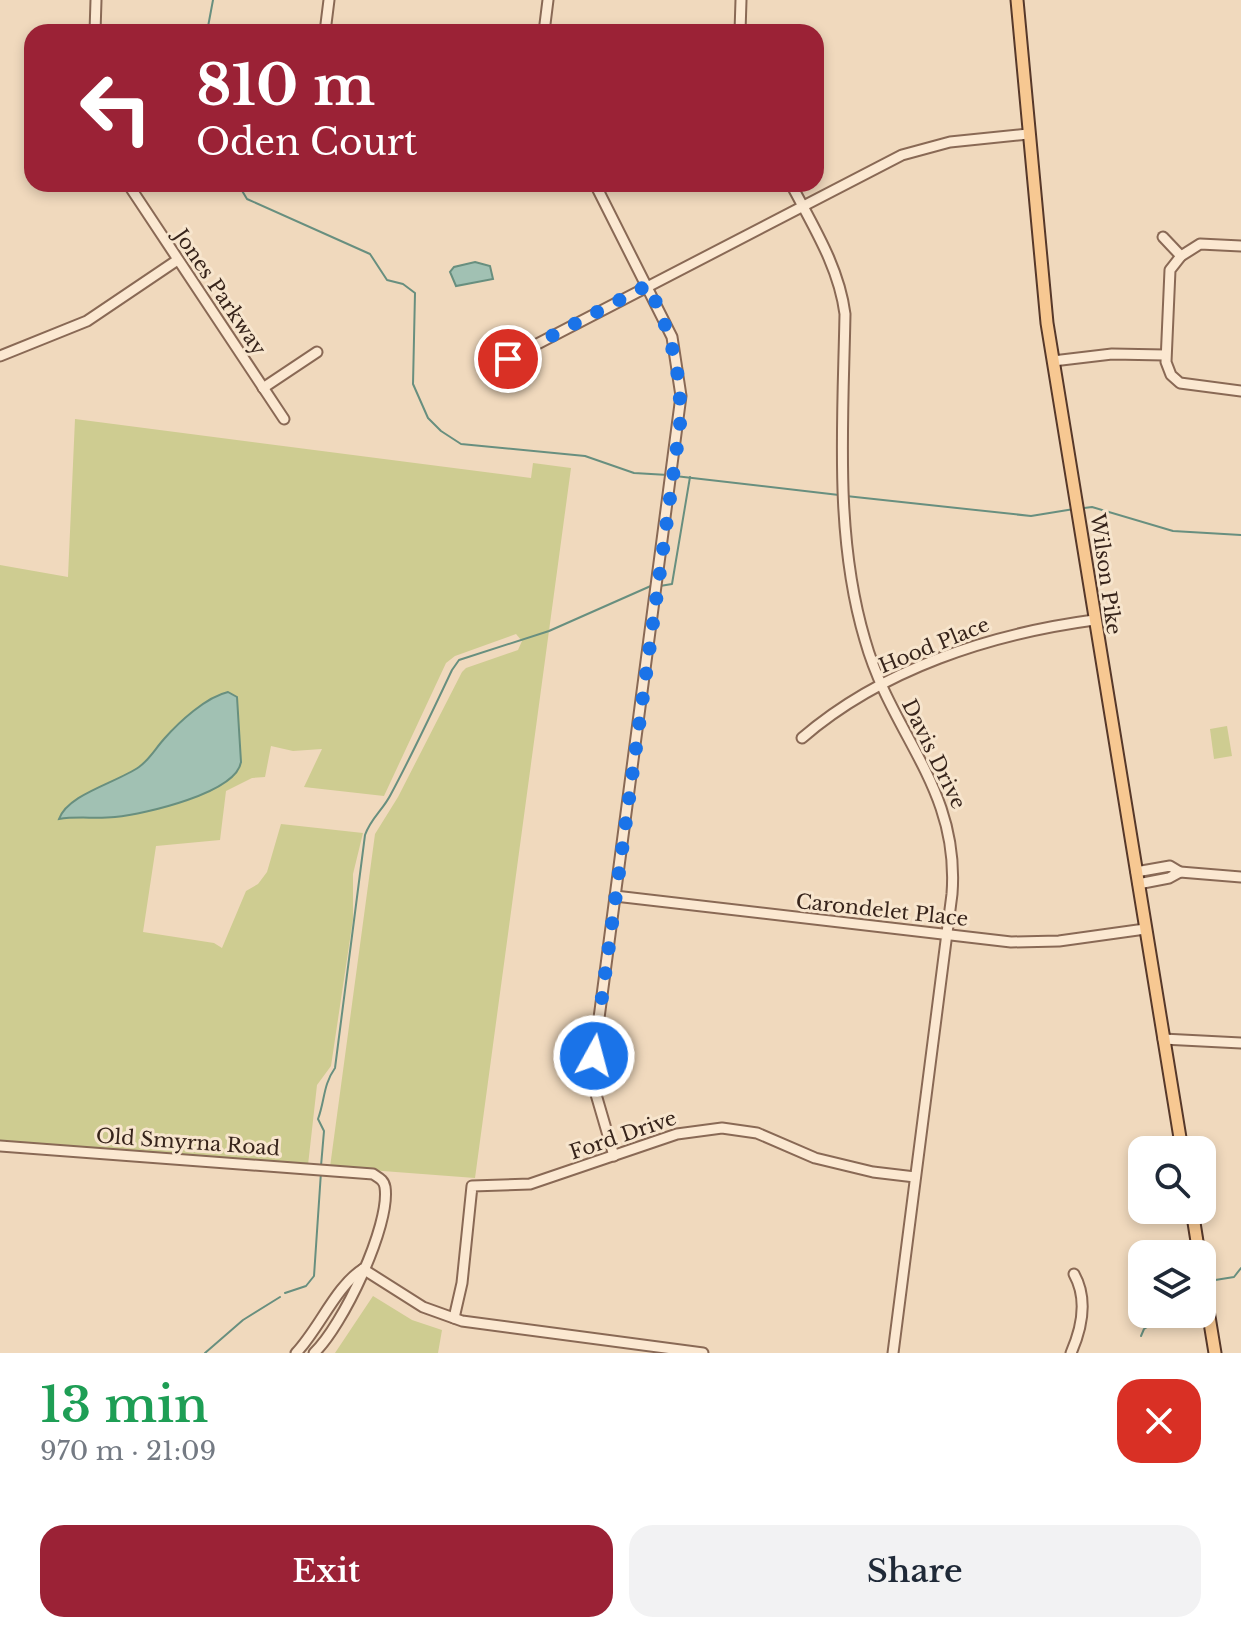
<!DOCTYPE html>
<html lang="en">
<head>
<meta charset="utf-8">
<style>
	body { margin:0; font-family:"Libre Baskerville",serif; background:#f2f2f3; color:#1f2937; height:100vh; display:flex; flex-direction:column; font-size:30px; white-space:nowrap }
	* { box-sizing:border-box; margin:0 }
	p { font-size:26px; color:#747a83 }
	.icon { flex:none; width:44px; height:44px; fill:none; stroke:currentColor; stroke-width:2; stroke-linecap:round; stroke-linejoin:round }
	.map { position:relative; height:1353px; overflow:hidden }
	.sheet { display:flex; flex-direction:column; background:#fff; flex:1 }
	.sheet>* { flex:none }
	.banner { position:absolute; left:24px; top:24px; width:800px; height:168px; border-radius:24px; box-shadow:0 4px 12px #0003; background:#9b2236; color:#fff; overflow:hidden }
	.buttons { position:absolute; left:1128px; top:1136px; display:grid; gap:16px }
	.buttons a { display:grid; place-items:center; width:88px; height:88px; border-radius:16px; background:#fff; box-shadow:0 4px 12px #0003; font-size:40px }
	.pin { position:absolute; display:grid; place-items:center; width:68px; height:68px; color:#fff; margin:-34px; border:4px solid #fff; border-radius:50%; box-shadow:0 2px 8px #0007 }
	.me { position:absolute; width:88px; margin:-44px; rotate:7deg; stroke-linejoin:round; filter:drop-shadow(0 0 6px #0008) }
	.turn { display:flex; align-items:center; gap:28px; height:168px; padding:0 40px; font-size:36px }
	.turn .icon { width:104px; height:104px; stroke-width:2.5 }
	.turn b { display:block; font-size:56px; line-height:68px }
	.round { display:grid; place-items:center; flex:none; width:84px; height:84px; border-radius:24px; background:#f2f2f3 }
	.overview { display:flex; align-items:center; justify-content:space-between; height:136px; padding:0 40px }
	h1 { font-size:48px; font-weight:600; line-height:60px; color:#1e9e55 }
	.primary-button { display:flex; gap:16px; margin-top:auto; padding:16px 40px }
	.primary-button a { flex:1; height:92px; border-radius:24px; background:#9b2236; color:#fff; font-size:32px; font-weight:600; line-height:92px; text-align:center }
	.primary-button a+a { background:#f2f2f3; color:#1f2937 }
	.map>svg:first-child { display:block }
	.green { fill:#cecc91 }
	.water { fill:#a1c1b3; stroke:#688f7f; stroke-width:2 }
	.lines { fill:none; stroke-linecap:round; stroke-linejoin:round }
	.stream { stroke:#688f7f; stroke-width:2 }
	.minor-casing { stroke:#896955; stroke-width:13 }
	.major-casing { stroke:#56382a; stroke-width:15 }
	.minor { stroke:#fbe8d1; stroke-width:9 }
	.major { stroke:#f7c892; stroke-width:11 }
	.route { stroke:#1a73e8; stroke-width:14; stroke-dasharray:0 25.2 }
	.labels { text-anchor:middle; stroke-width:6; stroke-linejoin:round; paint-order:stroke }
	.street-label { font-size:20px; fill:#37241b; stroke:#f7e5cd }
</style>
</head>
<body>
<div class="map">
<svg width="1241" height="1353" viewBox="0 0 1241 1353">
	<rect width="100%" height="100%" fill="#f0d9bd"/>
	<g class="green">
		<polygon points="75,419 531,478 533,463 571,468 475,1178 330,1167 375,834 398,797 462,672 466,668 518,650 522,641 516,634 455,656 446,663 384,796 304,787 322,749 293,751 271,746 265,777 252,778 226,791 220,840 156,846 143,932 214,943 222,948 246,891 258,884 267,872 281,824 363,833 353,874 353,919 331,1066 317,1085 308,1165 0,1140 0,565 68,577"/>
		<polygon points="1227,726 1232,756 1214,759 1210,729"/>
		<polygon points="373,1296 412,1320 442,1330 438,1353 335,1353"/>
	</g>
	<g class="water">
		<polygon points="475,262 490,266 493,279 456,286 450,272 454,267"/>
		<path d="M 228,692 L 237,697 L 241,762 C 236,793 145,814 115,817 C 96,819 77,816 59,819 C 68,794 116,783 139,767 C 150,759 155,749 164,739 C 179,722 206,697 228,692 Z"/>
	</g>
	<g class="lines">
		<g class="stream">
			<polyline points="207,32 213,0"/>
			<polyline points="238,184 247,199 370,254 387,280 403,284 415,293 413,384 428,418 441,431 461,444 585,456 634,473 668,475"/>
			<polyline points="675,476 839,495"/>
			<polyline points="846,496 1031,516 1074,509"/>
			<polyline points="1084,508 1092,507 1173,531 1241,535"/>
			<polyline points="660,586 672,584 690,477"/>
			<path d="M 321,1166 L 324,1131 L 318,1119 C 325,1100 323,1085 335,1068 L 365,835 C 371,818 383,810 391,794 C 413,753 432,712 452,670 L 459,660 L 549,631 L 653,585"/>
			<polyline points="1209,1281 1234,1277 1241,1268"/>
			<polyline points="285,1293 306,1286 314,1276 321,1172"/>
			<polyline points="1141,1336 1144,1329 1168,1314"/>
			<polyline points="205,1353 243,1320 280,1297"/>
		</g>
		<defs>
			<g id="minor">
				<polyline points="95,32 96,0"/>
				<polyline points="325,32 329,0"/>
				<polyline points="544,32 548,0"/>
				<polyline points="740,32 741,0"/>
				<polyline points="128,184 284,419"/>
				<polyline points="595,184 672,337 681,396 594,1056 595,1091 614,1156"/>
				<path d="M 791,184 C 813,226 839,267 845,314 C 843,422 834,536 865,640 C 892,736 960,788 952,894 L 893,1353"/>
				<polyline points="1163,237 1181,256"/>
				<polyline points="1241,246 1200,244 1181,256 1170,270 1166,362 1171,375 1180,383 1241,391"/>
				<polyline points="0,356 87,321 176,261"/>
				<polyline points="1053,361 1112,354 1165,355"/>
				<polyline points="487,370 902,155 950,142 1028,134"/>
				<polyline points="263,388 317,352"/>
				<path d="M 802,738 C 882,669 990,634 1094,620"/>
				<polyline points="1136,872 1170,866 1180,872 1169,878 1138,884"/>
				<polyline points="1180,872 1241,877"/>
				<polyline points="615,896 1011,942 1059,941 1145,929"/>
				<polyline points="1163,1039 1241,1043"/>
				<path d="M 0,1146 L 373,1174 C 379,1178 384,1180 385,1187 C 391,1225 342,1327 314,1353"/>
				<polyline points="363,1269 423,1307 462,1321 703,1353"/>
				<polyline points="454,1318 462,1283 472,1186 530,1184 677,1134 722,1128 757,1133 815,1158 873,1172 915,1177"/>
				<path d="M 296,1353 C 319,1329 336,1286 363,1269"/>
				<path d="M 1071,1353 C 1082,1328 1088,1299 1074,1274"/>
			</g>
			<g id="major">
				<polyline points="1017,0 1047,323 1182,1150"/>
				<polyline points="1192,1210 1199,1254"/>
				<polyline points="1202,1274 1215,1353"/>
			</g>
		</defs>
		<use href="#minor" class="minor-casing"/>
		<use href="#major" class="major-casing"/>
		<use href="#minor" class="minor"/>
		<use href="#major" class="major"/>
	</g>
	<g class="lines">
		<path class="route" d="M 508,359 L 648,285 C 671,333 682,372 680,425 L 594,1056"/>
	</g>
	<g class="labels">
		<g class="street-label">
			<text transform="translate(220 292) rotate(56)" y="7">Jones Parkway</text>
			<text transform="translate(1106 574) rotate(82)" y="7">Wilson Pike</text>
			<text transform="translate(934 645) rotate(-22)" y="7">Hood Place</text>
			<text transform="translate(934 754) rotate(64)" y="7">Davis Drive</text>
			<text transform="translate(882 910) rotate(6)" y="7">Carondelet Place</text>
			<text transform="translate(623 1135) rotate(-19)" y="7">Ford Drive</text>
			<text transform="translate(188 1142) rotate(4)" y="7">Old Smyrna Road</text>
		</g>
	</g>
</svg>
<div class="buttons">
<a><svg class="icon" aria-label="search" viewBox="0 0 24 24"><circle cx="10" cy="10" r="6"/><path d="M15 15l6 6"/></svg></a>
<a><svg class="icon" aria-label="layers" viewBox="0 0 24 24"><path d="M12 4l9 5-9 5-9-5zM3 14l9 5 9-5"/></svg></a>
</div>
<div class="pin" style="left:508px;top:359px;background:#d93025"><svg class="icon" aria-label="arrive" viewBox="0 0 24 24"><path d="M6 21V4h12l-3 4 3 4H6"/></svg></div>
<svg class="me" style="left:594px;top:1056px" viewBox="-20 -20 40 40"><circle r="17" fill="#1a73e8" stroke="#fff" stroke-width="3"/><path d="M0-11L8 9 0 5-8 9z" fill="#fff"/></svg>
<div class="banner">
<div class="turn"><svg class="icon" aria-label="left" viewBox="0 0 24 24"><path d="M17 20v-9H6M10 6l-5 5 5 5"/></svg><div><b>810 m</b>Oden Court</div></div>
</div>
</div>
<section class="sheet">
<div class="overview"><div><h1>13 min</h1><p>970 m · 21:09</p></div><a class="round" style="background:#d93025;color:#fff"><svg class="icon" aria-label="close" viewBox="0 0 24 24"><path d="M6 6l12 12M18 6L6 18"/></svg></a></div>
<div class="primary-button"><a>Exit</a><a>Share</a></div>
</section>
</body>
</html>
